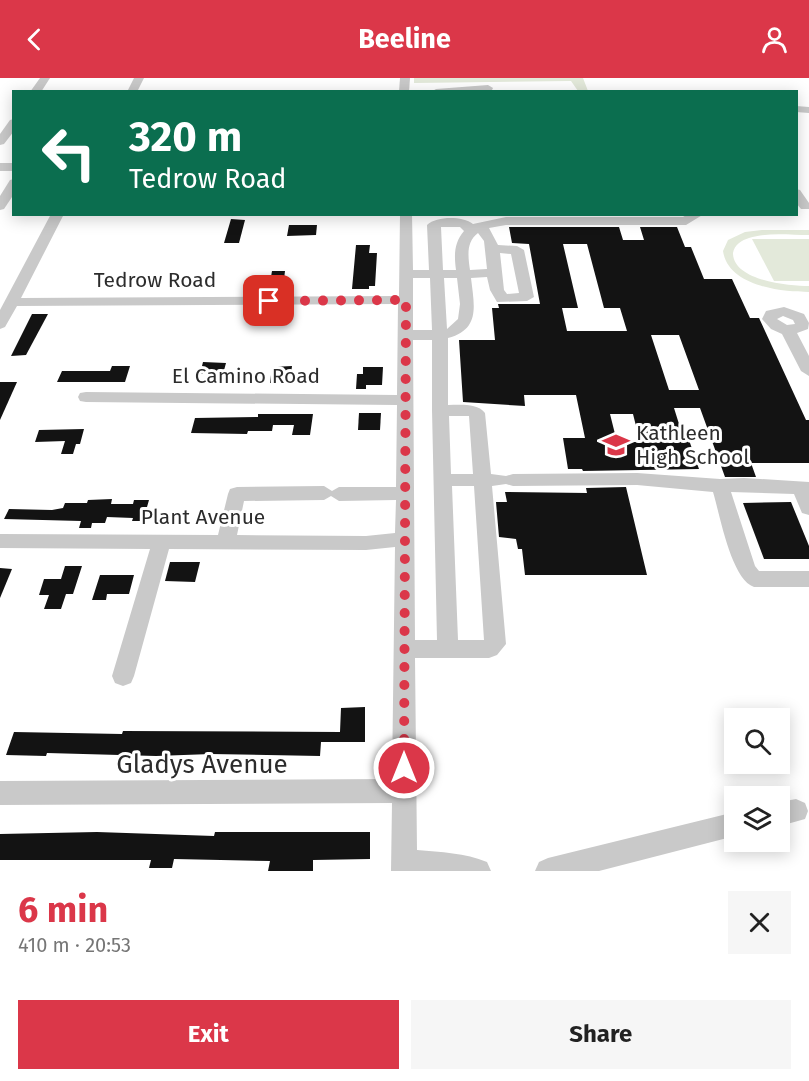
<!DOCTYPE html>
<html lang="en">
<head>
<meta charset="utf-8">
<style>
	body { margin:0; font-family:"Fira Sans",sans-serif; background:#f6f6f6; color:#222; height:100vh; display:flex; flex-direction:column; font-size:22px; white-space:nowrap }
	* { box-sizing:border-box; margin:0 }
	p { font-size:20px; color:#767676 }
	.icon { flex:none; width:33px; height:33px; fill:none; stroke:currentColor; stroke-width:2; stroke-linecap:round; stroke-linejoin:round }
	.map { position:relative; height:793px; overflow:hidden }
	.details { display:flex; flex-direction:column; background:#fff; flex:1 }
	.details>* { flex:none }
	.top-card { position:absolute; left:12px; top:12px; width:786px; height:126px; border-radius:0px; box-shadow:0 3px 15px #0003; background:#0b6e4f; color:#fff; overflow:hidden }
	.buttons { position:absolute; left:724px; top:630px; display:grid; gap:12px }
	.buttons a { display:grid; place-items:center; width:66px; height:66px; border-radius:0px; background:#fff; box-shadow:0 3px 15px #0003; font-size:30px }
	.pin { position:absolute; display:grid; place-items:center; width:51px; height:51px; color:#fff; margin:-26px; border-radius:12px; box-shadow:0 3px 9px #0006 }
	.me { position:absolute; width:66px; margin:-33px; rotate:0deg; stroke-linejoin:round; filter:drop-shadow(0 0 4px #0008) }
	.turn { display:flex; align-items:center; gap:21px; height:126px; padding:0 18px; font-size:27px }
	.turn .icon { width:78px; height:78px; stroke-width:2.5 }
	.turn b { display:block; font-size:42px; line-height:51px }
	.round { display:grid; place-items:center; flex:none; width:63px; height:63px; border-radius:0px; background:#f6f6f6 }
	.headline { display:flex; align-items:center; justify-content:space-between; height:102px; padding:0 18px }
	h1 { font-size:36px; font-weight:700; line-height:45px; color:#db3749 }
	.action { display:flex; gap:12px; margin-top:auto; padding:12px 18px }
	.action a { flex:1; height:69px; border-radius:0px; background:#db3749; color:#fff; font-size:24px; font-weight:700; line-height:69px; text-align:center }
	.action a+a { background:#f6f6f6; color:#222 }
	header { display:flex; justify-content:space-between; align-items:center; height:78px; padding:0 18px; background:#db3749; color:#fff; font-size:27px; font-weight:700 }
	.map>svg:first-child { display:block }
	.green { fill:#e3e9da }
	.building { fill:#131313; fill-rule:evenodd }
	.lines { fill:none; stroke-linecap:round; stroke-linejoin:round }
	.minor { fill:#c9c9c9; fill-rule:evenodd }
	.route { stroke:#db3749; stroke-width:10; stroke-dasharray:0 18 }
	.labels { text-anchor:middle; stroke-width:6; stroke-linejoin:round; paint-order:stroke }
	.street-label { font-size:21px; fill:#2c2c2c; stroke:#fff }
	.poi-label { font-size:21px; fill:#2c2c2c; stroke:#fff; text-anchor:start }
	.near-street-label { font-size:26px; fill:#2c2c2c; stroke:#fff }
</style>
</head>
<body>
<header><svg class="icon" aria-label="back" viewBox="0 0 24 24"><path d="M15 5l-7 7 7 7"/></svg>Beeline<svg class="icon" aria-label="person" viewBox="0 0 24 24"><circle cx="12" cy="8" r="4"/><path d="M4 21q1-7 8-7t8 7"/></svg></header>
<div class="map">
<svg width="809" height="793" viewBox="0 0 809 793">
	<rect width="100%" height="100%" fill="#fff"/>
	<g class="green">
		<polygon points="414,0 583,0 588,13 578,13 571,3 414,5"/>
		<path d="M 762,152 L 809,152 L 809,157 C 790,157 767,154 749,160 C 742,162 734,167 733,175 C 733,203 790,208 809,208 L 809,214 C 781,214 728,208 723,173 L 728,162 L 745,154 Z"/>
		<polygon points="752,161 809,161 809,203 774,203"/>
	</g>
	<g class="building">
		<polygon points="231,141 245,142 239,165 224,165"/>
		<polygon points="289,147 317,147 316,157 287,158"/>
		<path d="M 509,149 L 619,149 L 623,162 L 644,162 L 640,149 L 677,149 L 685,169 L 691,169 L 704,201 L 732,201 L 750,240 L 759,240 L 806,342 L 809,342 L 809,385 L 751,385 L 756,399 L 725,399 L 700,330 L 674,330 L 684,362 L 689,362 L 699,391 L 583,393 L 582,391 L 568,391 L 563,360 L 585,360 L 576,317 L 524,317 L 525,328 L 463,324 L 459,262 L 495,262 L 492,230 L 499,230 L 498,226 L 540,226 L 529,166 L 512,165 ZM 563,166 L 587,166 L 604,230 L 620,230 L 627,253 L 567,253 L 562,230 L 578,230 ZM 651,257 L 679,257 L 699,312 L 669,312 ZM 610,336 L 633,336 L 640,364 L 617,364 Z"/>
		<polygon points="356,167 370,167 369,175 377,175 375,208 369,208 369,211 352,211"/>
		<polygon points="272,193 285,193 283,210 269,210"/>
		<polygon points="32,236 48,236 26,277 11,278"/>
		<polygon points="203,284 226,285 223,296 200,296"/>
		<polygon points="112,288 130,288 125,304 57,304 62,293 110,293"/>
		<polygon points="292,288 290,305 270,305 272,289"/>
		<polygon points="363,289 383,289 382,307 366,307 366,311 356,311 357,296 363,296"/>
		<polygon points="0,304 17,304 0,342"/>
		<polygon points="359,335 381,335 380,352 358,352"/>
		<polygon points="258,336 313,336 310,357 292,357 294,347 273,347 272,353 248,353 247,356 191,355 195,340 258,339"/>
		<polygon points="84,351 80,366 76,366 73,376 61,376 65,363 35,364 39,352"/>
		<polygon points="626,409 647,497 525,497 522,471 518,471 516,461 499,459 496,424 507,424 505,414 587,415 586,410"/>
		<polygon points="112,421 111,426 133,426 134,422 149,422 143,443 132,443 133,440 107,439 105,445 92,445 91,450 79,450 81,443 4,441 9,431 52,432 63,430 65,425 87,425 88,422"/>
		<polygon points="791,424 809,468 809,481 764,481 743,425"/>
		<polygon points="170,484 200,484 195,504 165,503"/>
		<polygon points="65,488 82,488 73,516 66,516 61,531 44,531 49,517 39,517 44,501 61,501"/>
		<polygon points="0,490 12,491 0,520"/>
		<polygon points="100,497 134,497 129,516 107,516 106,522 92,522"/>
		<polygon points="365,629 365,664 321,664 320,678 211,676 156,678 47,675 46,678 6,677 14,654 122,656 123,653 340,654 341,630"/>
		<polygon points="97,754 214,758 215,754 370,754 370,781 313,782 313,793 268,793 270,783 174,781 172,790 149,790 151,782 0,782 0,756"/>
	</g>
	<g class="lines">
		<g class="minor">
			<polygon points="40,0 50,0 41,14 30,14"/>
			<polygon points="134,0 144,0 137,14 127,14"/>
			<polygon points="400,0 410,0 409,14 399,14"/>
			<polygon points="488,7 493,10 492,12 431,14 436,11"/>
			<polygon points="796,28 809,29 809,35 796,34"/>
			<polygon points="14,41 14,53 4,66 0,67 0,56 10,42"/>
			<rect x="0" y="85" width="14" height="8"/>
			<polygon points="14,101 14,116 4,131 0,132 0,118 10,102"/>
			<polygon points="796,111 800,112 809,125 809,131 801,131 796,125"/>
			<path d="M 51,136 L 64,136 L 21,220 L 399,218 L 400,136 L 412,136 L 413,192 L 429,192 L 427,147 C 437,138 462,138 473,146 L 506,139 L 683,139 L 688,136 L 704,136 L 686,147 L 506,147 L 489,150 L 498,167 L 517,168 L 524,172 L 534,219 L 527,223 L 497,224 L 490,212 L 487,199 L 471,200 C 474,227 481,251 448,260 L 448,327 C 461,327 477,325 485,335 L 491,396 L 506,398 L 513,396 L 637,395 L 720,401 L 744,400 L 809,404 L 809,437 L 802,435 L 794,416 L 731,414 L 755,488 L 759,493 L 809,493 L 809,509 L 754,509 C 731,501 720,437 713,414 L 637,407 L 513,408 L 506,406 L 492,408 L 506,566 L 497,577 L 489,580 L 415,580 L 417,772 C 441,774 465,775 487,784 L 491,793 L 391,793 L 392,725 L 0,727 L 0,703 L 392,701 L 395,469 L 366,472 L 169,471 L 134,598 L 131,605 L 123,608 L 115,605 L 112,598 L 150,471 L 0,470 L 0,456 L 218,457 L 228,416 L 230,411 L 237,409 L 324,408 L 332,413 L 339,409 L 396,409 L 397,327 L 86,324 L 80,323 L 78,319 L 80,315 L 86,314 L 397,317 L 398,226 L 17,228 L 5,249 L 0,251 L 0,232 ZM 441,149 L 460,149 L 464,153 C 454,165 454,176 456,192 L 443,192 ZM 478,155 L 484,163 L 487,191 L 470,192 C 468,178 466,164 478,155 ZM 500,175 L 511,176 L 519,215 L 507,216 L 504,212 ZM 413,200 L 430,200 L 432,252 L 413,252 ZM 444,200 L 457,200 L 460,226 L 458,241 L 447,251 ZM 413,262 L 432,262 L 432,332 L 437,562 L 415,562 ZM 449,338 L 469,338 L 473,396 L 451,396 ZM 452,408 L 474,408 L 484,562 L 458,562 ZM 331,418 L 339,423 L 396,422 L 395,455 L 366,458 L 237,457 L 244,423 L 324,422 Z"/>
			<path d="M 784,229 L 804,236 L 809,245 L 808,251 L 797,255 L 809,278 L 809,298 L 801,293 L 782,256 L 771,251 L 762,241 L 766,233 ZM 783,238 L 793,242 L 795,246 L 787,247 L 777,241 Z"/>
			<polygon points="796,721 805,725 808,733 805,741 780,748 780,724"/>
			<polygon points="735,734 735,758 599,793 535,793 539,784 548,780"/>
		</g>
	</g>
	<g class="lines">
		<polyline class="route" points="269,223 406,222 404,690"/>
	</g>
	<defs>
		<symbol id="school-bare" viewBox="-9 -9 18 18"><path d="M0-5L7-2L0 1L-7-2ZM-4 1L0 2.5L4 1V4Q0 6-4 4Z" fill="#db3749" stroke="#fff" stroke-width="2.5" paint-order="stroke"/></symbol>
	</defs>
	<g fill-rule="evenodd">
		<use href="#school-bare" x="597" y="348" width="38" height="38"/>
	</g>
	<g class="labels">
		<g class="street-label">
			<text x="155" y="209">Tedrow Road</text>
			<text x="246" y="305">El Camino Road</text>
			<text x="203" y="446">Plant Avenue</text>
		</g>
		<g class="poi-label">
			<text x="636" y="362">Kathleen<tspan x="636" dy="24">High School</tspan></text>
		</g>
		<g class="near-street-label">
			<text x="202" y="695">Gladys Avenue</text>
		</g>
	</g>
</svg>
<div class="buttons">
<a><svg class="icon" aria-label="search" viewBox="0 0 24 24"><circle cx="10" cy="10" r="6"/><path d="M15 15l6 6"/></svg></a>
<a><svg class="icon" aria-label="layers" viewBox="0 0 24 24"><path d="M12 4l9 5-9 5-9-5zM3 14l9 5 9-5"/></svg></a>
</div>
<div class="pin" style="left:269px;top:223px;background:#d93025"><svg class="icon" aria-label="arrive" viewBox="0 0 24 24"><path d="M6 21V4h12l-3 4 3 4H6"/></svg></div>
<svg class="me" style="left:404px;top:690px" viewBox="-20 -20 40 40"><circle r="17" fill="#db3749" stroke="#fff" stroke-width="3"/><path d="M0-11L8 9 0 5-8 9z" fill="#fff"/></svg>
<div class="top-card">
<div class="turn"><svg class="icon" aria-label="left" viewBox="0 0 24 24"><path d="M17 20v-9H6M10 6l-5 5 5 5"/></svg><div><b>320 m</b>Tedrow Road</div></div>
</div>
</div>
<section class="details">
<div class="headline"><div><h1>6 min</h1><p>410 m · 20:53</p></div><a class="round"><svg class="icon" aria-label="close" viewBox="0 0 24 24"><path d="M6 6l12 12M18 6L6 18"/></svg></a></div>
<div class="action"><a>Exit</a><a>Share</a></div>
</section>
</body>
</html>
